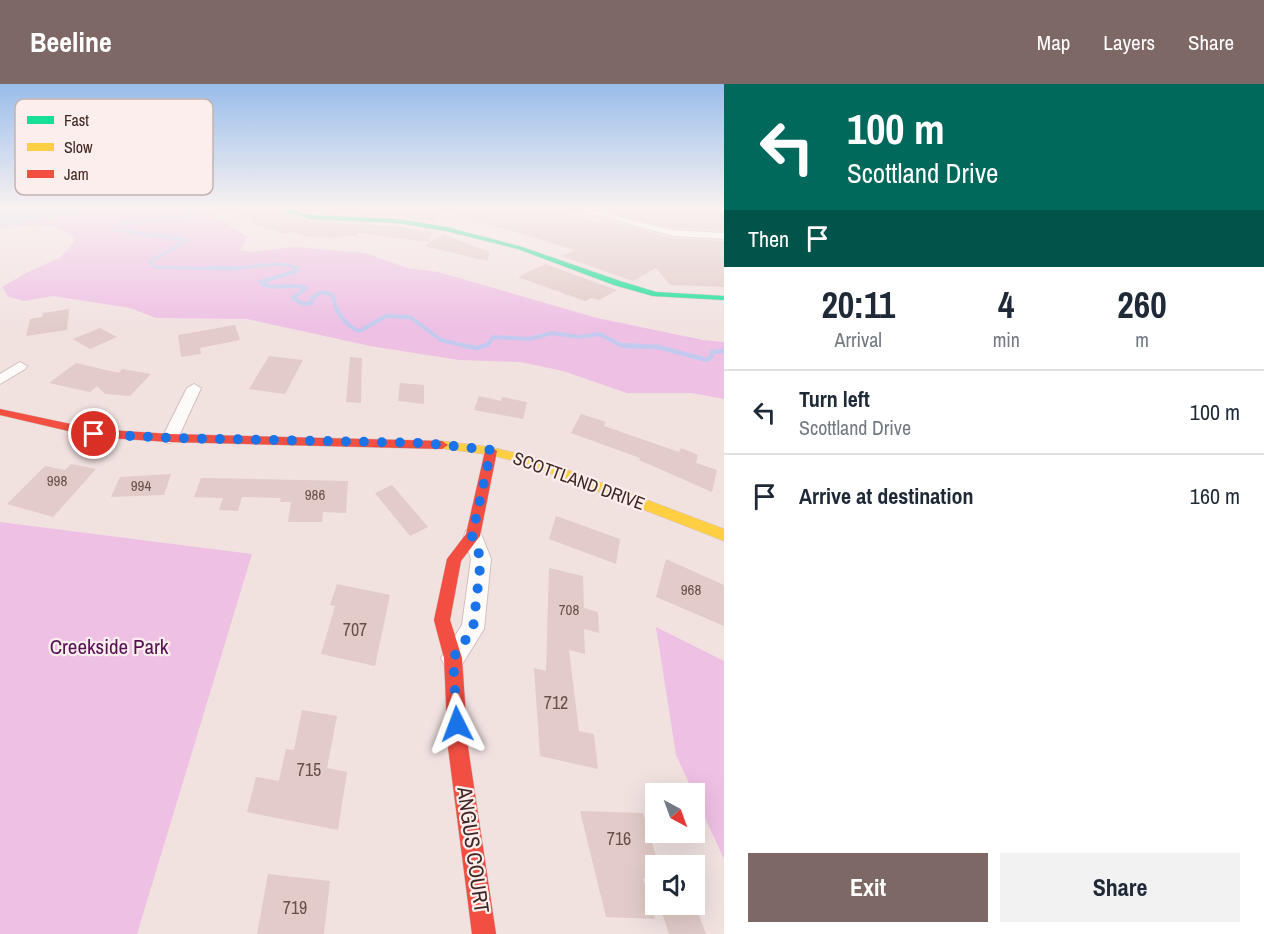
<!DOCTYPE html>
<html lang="en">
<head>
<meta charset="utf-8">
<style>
	body { margin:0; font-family:"Archivo Narrow",sans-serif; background:#f2f2f3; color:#1f2937; height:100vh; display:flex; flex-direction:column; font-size:22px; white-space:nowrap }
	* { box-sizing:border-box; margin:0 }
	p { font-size:20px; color:#747a83 }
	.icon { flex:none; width:33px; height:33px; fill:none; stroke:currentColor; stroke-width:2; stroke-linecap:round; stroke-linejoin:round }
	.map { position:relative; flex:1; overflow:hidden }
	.panel { display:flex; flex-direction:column; background:#fff; width:540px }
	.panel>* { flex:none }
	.banner { background:#00695c; color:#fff; overflow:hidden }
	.needle { width:39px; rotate:139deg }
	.buttons { position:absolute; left:645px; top:699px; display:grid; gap:12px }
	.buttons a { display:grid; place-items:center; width:60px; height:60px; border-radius:0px; background:#fff; box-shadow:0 6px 24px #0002; font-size:30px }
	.pin { position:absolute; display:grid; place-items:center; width:51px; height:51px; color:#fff; margin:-26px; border:3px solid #fff; border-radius:50%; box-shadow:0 2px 6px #0007 }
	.me { position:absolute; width:66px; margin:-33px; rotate:357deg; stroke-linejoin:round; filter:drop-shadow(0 0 4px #0008) }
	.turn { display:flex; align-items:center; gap:21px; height:126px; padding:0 24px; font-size:27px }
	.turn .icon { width:78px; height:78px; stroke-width:2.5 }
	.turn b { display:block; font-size:42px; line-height:51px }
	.then { display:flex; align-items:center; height:57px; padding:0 24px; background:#0003; gap:12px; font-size:22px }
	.eta { display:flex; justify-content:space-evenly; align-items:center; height:102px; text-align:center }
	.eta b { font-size:36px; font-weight:800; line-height:42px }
	.action { display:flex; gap:12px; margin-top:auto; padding:12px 24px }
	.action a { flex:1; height:69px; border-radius:0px; background:#7d6865; color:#fff; font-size:24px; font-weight:800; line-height:69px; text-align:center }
	.action a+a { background:#f2f2f3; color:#1f2937 }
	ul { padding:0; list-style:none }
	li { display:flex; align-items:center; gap:18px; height:84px; padding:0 24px; border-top:2px solid #e0e1e3 }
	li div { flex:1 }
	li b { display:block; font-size:22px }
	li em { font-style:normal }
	header { display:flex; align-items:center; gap:36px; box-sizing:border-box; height:84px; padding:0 30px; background:#7d6865; color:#fff }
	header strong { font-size:28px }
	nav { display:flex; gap:33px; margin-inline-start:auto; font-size:21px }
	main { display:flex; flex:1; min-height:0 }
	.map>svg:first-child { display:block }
	.green { fill:#eec0e4 }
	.water { fill:#c2cbef }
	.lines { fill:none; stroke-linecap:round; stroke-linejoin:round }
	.stream-far2 { stroke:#c2cbef; stroke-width:3 }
	.stream-far1 { stroke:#c2cbef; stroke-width:4 }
	.stream { stroke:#c2cbef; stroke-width:4.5 }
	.building { fill:#e2cbc8 }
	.street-casing { stroke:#d3bfbd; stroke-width:2 }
	.fast-casing { stroke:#d3bfbd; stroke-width:1 }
	.slow-casing { stroke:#d3bfbd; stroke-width:1 }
	.jam-casing { stroke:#d3bfbd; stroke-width:1 }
	.path { stroke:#d8d4d2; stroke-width:1.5; stroke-dasharray:2 1.5; stroke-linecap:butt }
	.street { fill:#fdfbfa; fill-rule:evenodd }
	.fast { fill:#16e098; fill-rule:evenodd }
	.slow { fill:#ffcf43; fill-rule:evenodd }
	.jam { fill:#f24e42; fill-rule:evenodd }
	.route { stroke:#1a73e8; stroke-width:10; stroke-dasharray:0 18 }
	.labels { text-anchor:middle; stroke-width:4.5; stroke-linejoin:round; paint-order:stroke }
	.number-label { font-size:15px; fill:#68514d }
	.street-label { font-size:18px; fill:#3f2723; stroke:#fceeec }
	.near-number-label { font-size:18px; fill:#68514d }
	.near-park-label { font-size:21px; fill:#551153; stroke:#fceeec }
	.near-street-label { font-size:21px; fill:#3f2723; stroke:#fceeec }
	.key { fill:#fceeec; stroke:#c3b2b0; stroke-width:1.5 }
	.key-label { font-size:16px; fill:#3f2723 }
</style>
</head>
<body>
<header>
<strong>Beeline</strong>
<nav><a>Map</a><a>Layers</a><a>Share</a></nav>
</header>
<main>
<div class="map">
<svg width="724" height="850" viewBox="0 0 724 850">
	<rect width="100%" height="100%" fill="#f1e2e0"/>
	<g class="green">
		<path d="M 88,124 L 201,124 L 248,153 L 240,166 L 252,168 L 295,163 L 365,169 L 407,184 L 438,188 L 597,234 L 703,256 L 724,258 L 724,315 L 691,309 L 627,309 L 563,287 L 520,278 L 459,276 L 370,262 L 247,235 L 156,234 L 130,224 L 53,212 L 25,217 L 9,213 L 2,203 L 26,189 L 61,173 L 75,156 C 59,135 23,141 0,145 L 0,142 L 40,137 Z"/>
		<polygon points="0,438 252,470 137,850 0,850"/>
		<polygon points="656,543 724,577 724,775 676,671"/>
	</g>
	<polygon class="water" points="0,124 88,124 40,137 0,142"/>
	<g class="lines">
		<polyline class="stream-far2" points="186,124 191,129 189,133 134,137 116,142 117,146 188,156 149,178 155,183 228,185 277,180 292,182 297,186"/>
		<g class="stream-far1">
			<polyline points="208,184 239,184"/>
			<path d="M 296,184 L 298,185 L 294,188 L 260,198 C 271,208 292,198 306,204 L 293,214 L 303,220 L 311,219 L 312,214 L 320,209 L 329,209 L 334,214 C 334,227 348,244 360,247 L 386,232 L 410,233 L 441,256 L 470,263"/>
			<polyline points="481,263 488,261 493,253 529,255 552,249 579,253 600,250 622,262 651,263"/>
		</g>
		<g class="stream">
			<polyline points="462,261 476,264 487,261"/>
			<polyline points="621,261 658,263 707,276 711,273 712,268 724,267"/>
		</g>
	</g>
	<g class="building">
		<polygon points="264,124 273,124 310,138 397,142 432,148 429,158 358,149 357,152 343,152 342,154 309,153 292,148 284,150 248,138 255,136 242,132"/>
		<polygon points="299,124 440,124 435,138 397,132 311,128"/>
		<polygon points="448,124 537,124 595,138 602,135 672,154 724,157 724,203 670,201 656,184 633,197 561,172 575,166 447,128"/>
		<polygon points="620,124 648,128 649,124 724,124 724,147 673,144 612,129"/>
		<polygon points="443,150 490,168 487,177 424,162"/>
		<polygon points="545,180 611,204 617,206 599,216 592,214 585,217 518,193"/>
		<polygon points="69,225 67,246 26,252 30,235 42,233 43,229"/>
		<polygon points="235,241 240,256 200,264 201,270 181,273 178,251"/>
		<polygon points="100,244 117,253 90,265 73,255"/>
		<polygon points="269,272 303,276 285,310 249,305"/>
		<polygon points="350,273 362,274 361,319 346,318"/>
		<polygon points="76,279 119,289 122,285 151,290 130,312 105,310 97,302 90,308 49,299"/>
		<polygon points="400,299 424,301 424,320 398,317"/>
		<polygon points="479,312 501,317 502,313 527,318 523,335 474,326"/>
		<polygon points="581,330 606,338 604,342 679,368 681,364 698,371 696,379 717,386 712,408 639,376 640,374 571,349"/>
		<polygon points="71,380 96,385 53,433 7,420 45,382 65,386"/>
		<polygon points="171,390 164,411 111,413 120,393"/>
		<polygon points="201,394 348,397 346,429 323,428 322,438 288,438 291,418 280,418 281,414 242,413 238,427 219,426 223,414 194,413"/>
		<polygon points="392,401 428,443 410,452 375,409"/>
		<polygon points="556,432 620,455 616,480 549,455"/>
		<polygon points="666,475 724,501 724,542 656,513"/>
		<polygon points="549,484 583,492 584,524 598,528 599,549 584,545 585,570 569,566 579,647 594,650 598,685 540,672 534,584 546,587"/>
		<polygon points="337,500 390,511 375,582 321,570 335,522 330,521"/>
		<polygon points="302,626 337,632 327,684 347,688 338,746 247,728 256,693 279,697 286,665 294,666"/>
		<polygon points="580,727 643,729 659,782 656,782 656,795 643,794 655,835 606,833"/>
		<polygon points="268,790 330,797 324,850 257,850"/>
		<polygon points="697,826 706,850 669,850 662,829"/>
	</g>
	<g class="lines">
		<defs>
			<g id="street">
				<polygon points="571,124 584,124 673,146 724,149 724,155 673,152"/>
				<polygon points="20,278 27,282 25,285 0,300 0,290"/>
				<polygon points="194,300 201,304 178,354 170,359 165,358 162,354 187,304"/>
				<polygon points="473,444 480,447 491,475 484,545 461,582 453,586 445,582 441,574 462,541 471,475 464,452 466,447"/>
			</g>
			<polygon id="fast" points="277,124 286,124 310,131 397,135 446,143 522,163 620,197 656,208 724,212 724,216 653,212 614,201 518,165 446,147 397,139 310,135"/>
			<polygon id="slow" points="442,357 491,363 536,374 724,445 724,457 529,381 491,371 438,364 436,361 438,358"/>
			<g id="jam">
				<polygon points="0,325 94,345 170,350 442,357 448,361 442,365 170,358 94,353 0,331"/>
				<polygon points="491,363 497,367 480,452 461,477 450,536 462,574 468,663 496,850 472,850 448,663 444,574 434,536 447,475 466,450 485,367"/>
			</g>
		</defs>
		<use href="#street" class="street-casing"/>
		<use href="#fast" class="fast-casing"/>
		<use href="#slow" class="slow-casing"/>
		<use href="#jam" class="jam-casing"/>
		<g class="path">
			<polyline points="52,133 64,129"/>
			<polyline points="45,134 52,133 52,143"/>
			<polyline points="0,139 17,137 15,142"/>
		</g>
		<use href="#street" class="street"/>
		<use href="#fast" class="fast"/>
		<use href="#slow" class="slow"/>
		<use href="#jam" class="jam"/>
	</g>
	<linearGradient id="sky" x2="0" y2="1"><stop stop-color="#99bdeb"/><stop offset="0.51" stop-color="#f9f2f1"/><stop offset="1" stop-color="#f9f2f1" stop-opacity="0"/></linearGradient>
	<rect width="724" height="243" fill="url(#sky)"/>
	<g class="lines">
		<polyline class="route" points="94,350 170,354 424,359 491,366 472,452 481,475 473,545 453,574 457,640"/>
	</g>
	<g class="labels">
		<g class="number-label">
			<text x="57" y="402">998</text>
			<text x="141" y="407">994</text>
			<text x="315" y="416">986</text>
			<text x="691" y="511">968</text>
			<text x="569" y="531">708</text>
		</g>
		<g class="street-label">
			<text transform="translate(579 397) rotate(20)" y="6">SCOTTLAND DRIVE</text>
		</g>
		<g class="near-number-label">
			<text x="355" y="552">707</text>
			<text x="556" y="625">712</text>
			<text x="309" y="692">715</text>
			<text x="619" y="761">716</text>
			<text x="295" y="830">719</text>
		</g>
		<g class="near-park-label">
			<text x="109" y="570">Creekside Park</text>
		</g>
		<g class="near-street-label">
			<text transform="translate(473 766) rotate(82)" y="7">ANGUS COURT</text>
		</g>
	</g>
	<rect x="15" y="15" width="198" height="96" rx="9" class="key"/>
	<rect x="27" y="32" width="27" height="8" fill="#16e098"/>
	<rect x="27" y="59" width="27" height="8" fill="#ffcf43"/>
	<rect x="27" y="86" width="27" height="8" fill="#f24e42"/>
	<g class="key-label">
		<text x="64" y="42">Fast</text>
		<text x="64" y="69">Slow</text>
		<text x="64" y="96">Jam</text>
	</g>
</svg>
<div class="buttons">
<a><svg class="needle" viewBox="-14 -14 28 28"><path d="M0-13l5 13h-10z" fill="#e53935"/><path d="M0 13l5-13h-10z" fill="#747a83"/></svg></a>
<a><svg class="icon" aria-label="sound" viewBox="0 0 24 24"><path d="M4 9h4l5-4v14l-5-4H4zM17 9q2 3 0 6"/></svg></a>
</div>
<div class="pin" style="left:94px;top:350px;background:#d93025"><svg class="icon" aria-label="arrive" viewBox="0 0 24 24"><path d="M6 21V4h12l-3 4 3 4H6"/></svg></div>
<svg class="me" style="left:457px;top:640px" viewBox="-20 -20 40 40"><path d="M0-17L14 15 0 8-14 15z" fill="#1a73e8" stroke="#fff" stroke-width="4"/></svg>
</div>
<section class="panel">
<div class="banner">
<div class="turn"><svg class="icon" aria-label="left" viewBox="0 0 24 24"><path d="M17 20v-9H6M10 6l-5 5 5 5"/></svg><div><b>100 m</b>Scottland Drive</div></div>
<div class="then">Then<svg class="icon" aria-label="arrive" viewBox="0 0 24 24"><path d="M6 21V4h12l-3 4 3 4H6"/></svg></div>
</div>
<div class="eta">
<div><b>20:11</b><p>Arrival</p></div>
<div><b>4</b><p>min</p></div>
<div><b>260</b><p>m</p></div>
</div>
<ul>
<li><svg class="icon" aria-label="left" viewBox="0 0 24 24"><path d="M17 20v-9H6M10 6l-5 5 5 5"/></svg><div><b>Turn left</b><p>Scottland Drive</p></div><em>100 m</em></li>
<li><svg class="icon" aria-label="arrive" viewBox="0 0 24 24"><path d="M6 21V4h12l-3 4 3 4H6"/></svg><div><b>Arrive at destination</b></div><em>160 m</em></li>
</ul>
<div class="action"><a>Exit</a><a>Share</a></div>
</section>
</main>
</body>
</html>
